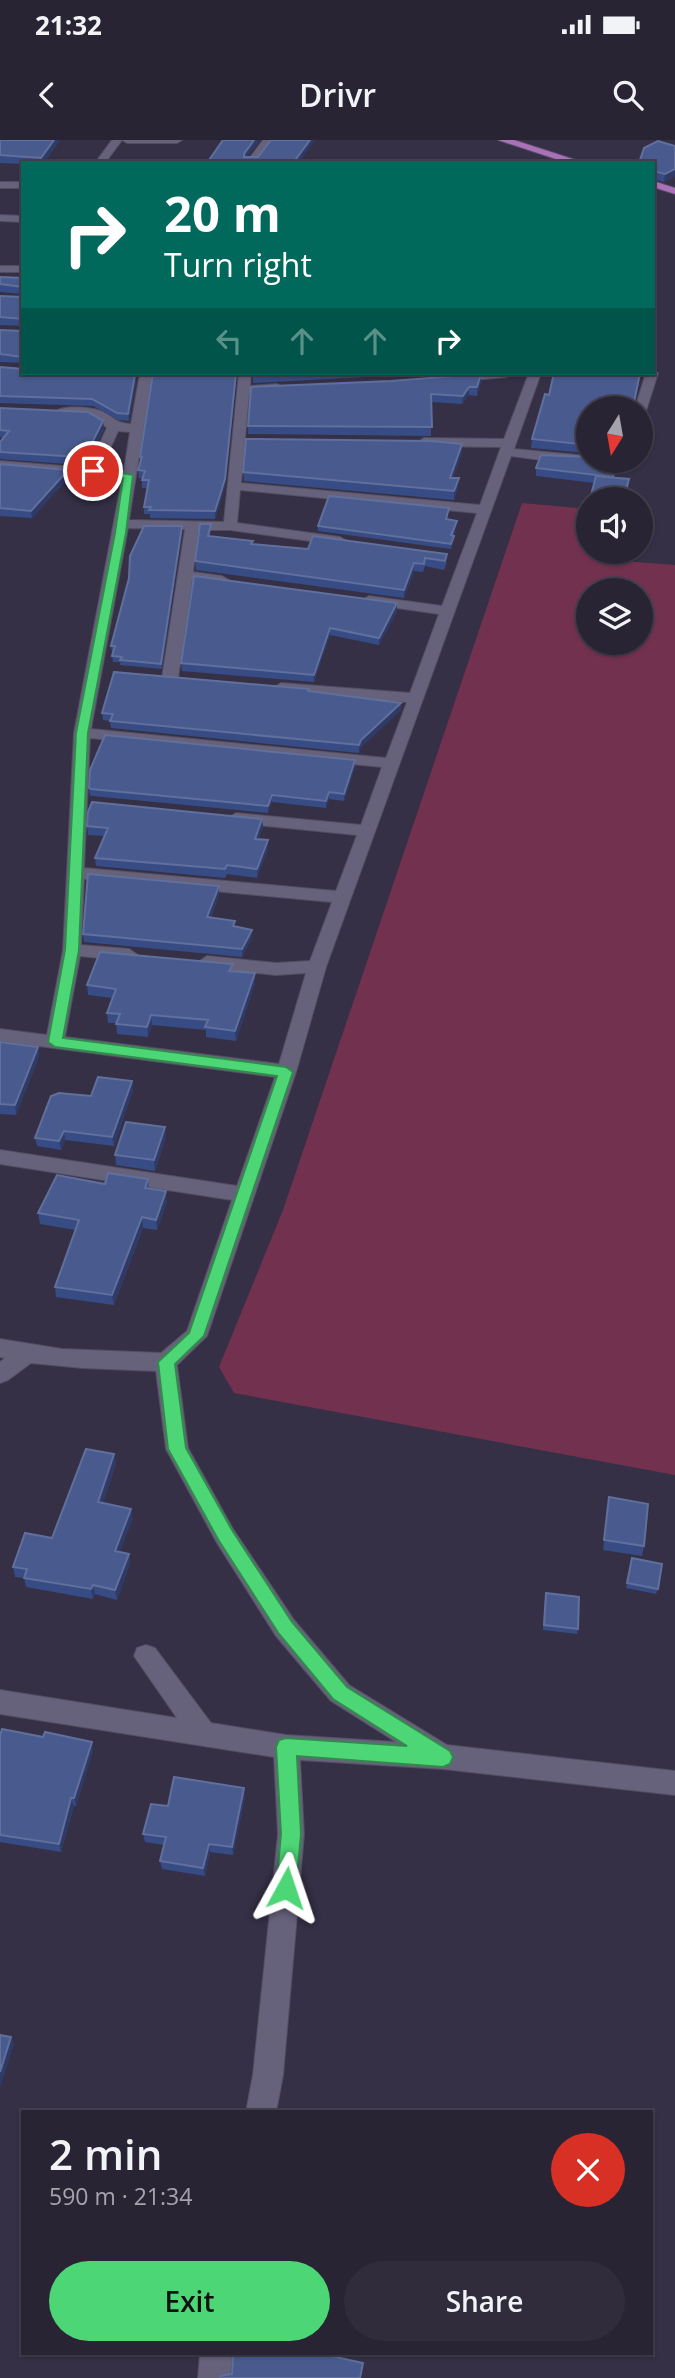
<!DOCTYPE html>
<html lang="en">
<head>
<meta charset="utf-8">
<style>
	body { margin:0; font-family:"Open Sans",sans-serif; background:#302c3c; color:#f1f3f6; height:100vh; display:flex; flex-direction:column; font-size:26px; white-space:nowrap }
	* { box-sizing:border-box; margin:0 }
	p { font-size:23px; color:#a5a4ac }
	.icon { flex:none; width:38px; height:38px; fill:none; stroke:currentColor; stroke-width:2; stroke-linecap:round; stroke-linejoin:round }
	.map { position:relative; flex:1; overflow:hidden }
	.drawer { position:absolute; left:21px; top:1970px; width:632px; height:245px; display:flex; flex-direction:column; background:#282434; border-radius:0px; box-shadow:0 2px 5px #0004,0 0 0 2px #44414f }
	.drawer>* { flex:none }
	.hud { position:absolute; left:21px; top:21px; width:634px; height:214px; border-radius:0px; box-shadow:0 2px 5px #0004,0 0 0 2px #44414f; background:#00695c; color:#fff; overflow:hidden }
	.needle { width:46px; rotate:191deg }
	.fabs { position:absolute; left:576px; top:256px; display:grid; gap:14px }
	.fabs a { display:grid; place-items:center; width:77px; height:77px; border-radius:50%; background:#282434; box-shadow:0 2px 5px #0004,0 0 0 2px #44414f; font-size:35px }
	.pin { position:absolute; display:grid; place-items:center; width:60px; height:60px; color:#fff; margin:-30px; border:4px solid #fff; border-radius:50%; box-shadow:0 2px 7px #0007 }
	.me { position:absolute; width:77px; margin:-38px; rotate:5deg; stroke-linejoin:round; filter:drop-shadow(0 0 5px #0008) }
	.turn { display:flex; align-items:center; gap:24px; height:147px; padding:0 28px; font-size:32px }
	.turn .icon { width:91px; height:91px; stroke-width:2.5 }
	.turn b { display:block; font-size:49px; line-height:60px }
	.lanes { display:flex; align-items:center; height:66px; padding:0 28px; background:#0003; justify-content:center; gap:35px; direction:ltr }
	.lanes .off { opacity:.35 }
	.round { display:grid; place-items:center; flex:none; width:74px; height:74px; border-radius:37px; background:#302c3c }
	.summary { display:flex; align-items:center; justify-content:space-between; height:119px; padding:0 28px }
	h1 { font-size:42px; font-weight:600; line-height:52px }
	.action { display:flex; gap:14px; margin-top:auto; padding:14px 28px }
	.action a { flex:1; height:80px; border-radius:42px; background:#4dd676; color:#111; font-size:28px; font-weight:600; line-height:80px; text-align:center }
	.action a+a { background:#302c3c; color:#f1f3f6 }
	.status { display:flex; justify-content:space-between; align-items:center; height:49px; padding:0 35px; background:#282434; direction:ltr }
	.status svg { height:19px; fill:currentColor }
	header { display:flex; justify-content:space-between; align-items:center; height:91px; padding:0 28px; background:#282434; font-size:32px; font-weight:600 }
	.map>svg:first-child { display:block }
	.green { fill:#733150; fill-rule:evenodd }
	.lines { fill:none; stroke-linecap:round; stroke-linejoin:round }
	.minor-casing { stroke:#524d61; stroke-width:2 }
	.major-casing { stroke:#524d61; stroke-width:2 }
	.minor { fill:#67627b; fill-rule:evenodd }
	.major { fill:#aa70b8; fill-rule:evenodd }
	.wall { fill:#374c84 }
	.shaded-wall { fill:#2f3a66 }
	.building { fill:#495b8e; stroke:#606f9c; stroke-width:2 }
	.route { fill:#4dd676; stroke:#328b4d; stroke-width:2 }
</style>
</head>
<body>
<div class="status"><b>21:32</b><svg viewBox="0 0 49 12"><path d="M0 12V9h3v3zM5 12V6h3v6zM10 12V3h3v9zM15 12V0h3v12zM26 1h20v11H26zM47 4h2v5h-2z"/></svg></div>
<header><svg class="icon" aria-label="back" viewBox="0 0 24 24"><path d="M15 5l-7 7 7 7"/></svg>Drivr<svg class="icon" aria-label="search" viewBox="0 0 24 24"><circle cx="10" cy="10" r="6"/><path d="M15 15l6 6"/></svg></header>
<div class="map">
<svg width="675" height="2238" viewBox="0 0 675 2238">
	<rect width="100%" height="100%" fill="#353046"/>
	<path class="green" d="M 522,363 L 588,369 L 588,411 L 600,411 L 598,419 L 675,425 L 675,1335 L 234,1253 L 219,1227 L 283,1070 ZM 588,450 L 640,450 L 640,502 L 588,502 Z"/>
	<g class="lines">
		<defs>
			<g id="minor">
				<polygon points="112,0 122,0 105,23 95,23"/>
				<polygon points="122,0 182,0 177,3 127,3"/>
				<polygon points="263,0 273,0 256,23 246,23"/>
				<rect x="0" y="42" width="23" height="6"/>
				<polygon points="0,75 23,76 23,82 0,81"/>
				<rect x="0" y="126" width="23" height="6"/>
				<polygon points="653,230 658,233 646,271 640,275 640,268 635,268 646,233 653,233"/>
				<path d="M 140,233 L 152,233 L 129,380 L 224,382 L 239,233 L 251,233 L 250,246 L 277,244 L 283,248 L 277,252 L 249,253 L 241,343 L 480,365 L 501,307 L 424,306 L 418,302 L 424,298 L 504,299 L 529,233 L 541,233 L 514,309 L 588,316 L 588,320 L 631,320 C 617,331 533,319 511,316 L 326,827 L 296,932 L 207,1196 L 177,1225 L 188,1308 L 233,1389 L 294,1480 L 349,1545 L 447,1605 L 675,1631 L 675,1655 L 443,1629 L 300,1620 L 304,1694 L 283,1935 L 276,1972 L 246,1972 L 253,1935 L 278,1694 L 274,1617 L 0,1574 L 0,1550 L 177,1578 L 134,1516 L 137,1508 L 146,1505 L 155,1508 L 211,1583 L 286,1595 L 396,1602 L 331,1561 L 276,1496 L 217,1403 L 166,1309 L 156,1231 L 83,1228 L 31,1223 L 8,1240 L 0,1243 L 0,1222 L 5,1218 L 0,1217 L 0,1199 L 62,1209 L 161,1213 L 187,1191 L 232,1060 L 0,1024 L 0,1010 L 237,1046 L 275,937 L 0,901 L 0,889 L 47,895 L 63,810 L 74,593 L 122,339 L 0,329 L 0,321 L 88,328 L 107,288 L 94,277 L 62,275 L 56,271 C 64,265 90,267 101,271 C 115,277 114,283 131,284 ZM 118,291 L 130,292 L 124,331 L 101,329 ZM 240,350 L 477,373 L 442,466 L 369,456 L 362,460 L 369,464 L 439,474 L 410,553 L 281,543 L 273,548 L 281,553 L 407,562 L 386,618 L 91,589 L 128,388 L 185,389 L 162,538 L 170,543 L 178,538 L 192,440 L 222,444 L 229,440 L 222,436 L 193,432 L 198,390 L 230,390 L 340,405 L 347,401 L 340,397 L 237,383 ZM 90,598 L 382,627 L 361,685 L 236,673 L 228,678 L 236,683 L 357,695 L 336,751 L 84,728 ZM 84,739 L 332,762 L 310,821 L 276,823 L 207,816 L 198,822 L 207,828 L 276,835 L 306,833 L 279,924 L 65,897 L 80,816 L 129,821 L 138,815 L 129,809 L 81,805 Z"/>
				<polygon points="469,233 512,233 506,237 452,242 446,238 452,234"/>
				<polygon points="200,2214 232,2214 230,2238 198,2238"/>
			</g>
			<g id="major">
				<polygon points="498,0 514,0 585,23 568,23"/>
				<polygon points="653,41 675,48 675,54 653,47"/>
			</g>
		</defs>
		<use href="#minor" class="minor-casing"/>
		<use href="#major" class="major-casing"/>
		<use href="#minor" class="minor"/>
		<use href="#major" class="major"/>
	</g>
	<g class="wall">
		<polygon points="0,0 60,0 44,23 23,23 23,24 0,23"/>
		<polygon points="675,6 675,36 664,42 653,39 653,23"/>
		<polygon points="0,137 23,138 23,154 0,152"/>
		<polygon points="0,156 23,157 23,186 0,185"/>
		<polygon points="0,190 23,191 23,223 0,222"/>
		<polygon points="0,227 136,242 129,281 118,280 93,266 0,263"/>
		<polygon points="153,233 237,233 225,346 215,379 150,378 150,374 144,374 144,367 148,348 142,348 142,338 139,338 138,330 140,324 140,317"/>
		<polygon points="253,233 441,233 253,243"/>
		<polygon points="554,233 641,233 634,268 588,268 588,313 531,308 532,299 549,255"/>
		<polygon points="481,234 481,242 477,256 469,255 462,264 431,262 431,296 248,294 248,286"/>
		<polygon points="0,268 104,289 94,309 80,325 0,319 0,302 3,298 0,297"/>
		<polygon points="462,304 462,312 453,338 458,347 454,360 244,341 243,332"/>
		<polygon points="617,320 614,337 628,347 536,336 536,328"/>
		<polygon points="0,324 69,337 32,378 0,376"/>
		<polygon points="588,366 588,403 580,402 581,394"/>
		<polygon points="449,368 447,379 457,381 451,409 318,391 318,386"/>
		<polygon points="211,384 210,396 253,401 253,404 308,409 313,396 447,422 444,430 425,426 423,432 414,431 404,458 196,430 195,421"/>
		<polygon points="182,386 182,392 162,529 120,525 120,522 113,522 112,516 113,512 112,512 111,506"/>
		<polygon points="397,471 379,505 330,495 314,542 182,531 181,523"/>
		<polygon points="309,549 309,551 401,563 401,570 361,607 359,613 111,588 110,581 103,580 102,573"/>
		<polygon points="355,620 355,627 344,661 329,659 326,668 272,662 268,673 92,656 90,655 89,648"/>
		<polygon points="262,679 263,688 258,699 268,700 268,709 257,738 227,734 225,738 96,726 95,718 104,696 88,695 87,686"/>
		<polygon points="219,754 211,778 236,787 252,790 252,797 242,817 84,802 83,794"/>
		<polygon points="233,831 255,833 255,843 236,901 206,897 206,890 152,885 148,897 117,894 116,883 108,883 107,873 112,858 88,855 87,845"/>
		<polygon points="0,902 38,907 39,917 16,975 0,974"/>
		<polygon points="132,941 133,950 114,1006 65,1000 61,1010 37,1006 35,998 91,956"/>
		<polygon points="166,997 155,1031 116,1025 115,1015"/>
		<polygon points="148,1039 149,1049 167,1062 157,1090 143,1088 114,1165 56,1157 55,1147 76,1090 40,1084 38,1073 105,1044"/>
		<polygon points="114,1314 116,1324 103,1363 133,1379 119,1412 129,1414 130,1424 117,1460 95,1454 93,1459 26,1447 24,1438 15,1437 13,1427 52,1398"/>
		<polygon points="609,1357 644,1406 642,1416 603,1410"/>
		<polygon points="632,1418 658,1449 656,1454 626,1448"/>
		<polygon points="545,1458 578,1489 577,1494 543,1490"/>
		<polygon points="0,1596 93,1610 76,1666 74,1666 61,1712 0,1702"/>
		<polygon points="245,1657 233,1715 210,1712 205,1736 162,1729 160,1721 164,1705 145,1702 143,1694 168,1666"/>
	</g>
	<g class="shaded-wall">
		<polygon points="54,0 60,0 44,23 42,23 41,18"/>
		<polygon points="254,0 260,0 244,21 244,14"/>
		<polygon points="310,0 315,0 299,23 293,23"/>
		<polygon points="675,29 675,36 664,42 665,34"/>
		<polygon points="236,233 237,233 225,346 215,379 215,371"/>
		<polygon points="481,234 481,242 477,256 477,247"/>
		<polygon points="135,235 136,242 129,281 128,274"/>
		<polygon points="469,247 469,255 462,264 463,256"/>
		<polygon points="103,281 104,289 94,309 80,325 79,317"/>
		<polygon points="462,304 462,312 450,346 450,338"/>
		<polygon points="68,330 69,337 32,378 31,371"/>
		<polygon points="459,338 458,347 454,360 454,351"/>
		<polygon points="182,386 182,392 162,529 161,524"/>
		<polygon points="414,423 414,431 404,458 404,450"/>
		<polygon points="397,463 397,471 379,505 379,498"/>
		<polygon points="330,488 330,495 314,542 314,535"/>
		<polygon points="401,563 401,570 361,607 359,613 359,605 361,600"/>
		<polygon points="355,620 355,627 344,661 344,654"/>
		<polygon points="329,652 329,659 326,668 326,661"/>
		<polygon points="272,655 272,662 268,673 268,666"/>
		<polygon points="262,679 263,688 255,708 255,699"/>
		<polygon points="268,700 268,709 257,738 257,729"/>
		<polygon points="219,746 219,754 208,785 207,777"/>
		<polygon points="252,790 252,797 242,817 242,809"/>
		<polygon points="255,833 255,843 236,901 235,891"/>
		<polygon points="151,875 152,885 148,897 147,887"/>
		<polygon points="38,907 39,917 16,975 15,965"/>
		<polygon points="132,941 133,950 114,1006 112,997"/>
		<polygon points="165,987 166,997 155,1031 154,1020"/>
		<polygon points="64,991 65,1000 61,1010 59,1001"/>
		<polygon points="166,1051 167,1062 157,1090 156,1080"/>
		<polygon points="142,1077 143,1088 114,1165 112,1155"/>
		<polygon points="114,1314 116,1324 100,1372 98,1362"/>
		<polygon points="131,1369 133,1379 116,1421 115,1411"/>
		<polygon points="129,1414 130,1424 117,1460 115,1450"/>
		<polygon points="93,1445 95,1454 93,1459 91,1449"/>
		<polygon points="92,1602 93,1610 76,1666 74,1658"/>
		<polygon points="244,1648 245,1657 233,1715 232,1707"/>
		<polygon points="71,1658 74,1666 61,1712 59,1704"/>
		<polygon points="209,1704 210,1712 205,1736 203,1728"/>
		<polygon points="11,1897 14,1904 0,1948 0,1932"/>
	</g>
	<g class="building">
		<polygon points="0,0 54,0 41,18 0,15"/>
		<polygon points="223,0 254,0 244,14 244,17 258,17 271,0 310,0 293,23 207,23"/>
		<polygon points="658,1 675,6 675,29 665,34 653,31 653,23 639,23 644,8"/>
		<polygon points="0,137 23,138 23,147 0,144"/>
		<polygon points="0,156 23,157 23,179 0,177"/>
		<polygon points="0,190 23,191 23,217 0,214"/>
		<polygon points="0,227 23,229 23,233 85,233 135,235 128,274 117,273 92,259 0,256"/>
		<polygon points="153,233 236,233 225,339 215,371 149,370 151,367 144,367 149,340 142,340 145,331 138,330 142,317 140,317"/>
		<polygon points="253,233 309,233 253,236"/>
		<polygon points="554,233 640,233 634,262 630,262 629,268 588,268 588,305 532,299 545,254 549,255"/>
		<polygon points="481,234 477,247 469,247 463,256 431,254 432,287 248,286 251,247 391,241"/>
		<polygon points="0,268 88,272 103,281 93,301 79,317 0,312 0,302 9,291 0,290"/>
		<polygon points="246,299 432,301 462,304 450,338 459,338 454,351 243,332"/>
		<polygon points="541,315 588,317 588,320 617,320 613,337 536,328"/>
		<polygon points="0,324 68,330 31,371 0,368"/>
		<polygon points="596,336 629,339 624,359 590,359"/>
		<polygon points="329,356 449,368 446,379 457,381 451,395 454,396 451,404 318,386"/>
		<polygon points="588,366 588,394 581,394"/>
		<polygon points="200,384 211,384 208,396 253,401 251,404 308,409 313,396 447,414 445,421 425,418 424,424 414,423 404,450 195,421"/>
		<polygon points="144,386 182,386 161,524 120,520 122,517 112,516 115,506 111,506 129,438 130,416"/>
		<polygon points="194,436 397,463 379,498 330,488 314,535 181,523"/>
		<polygon points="114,532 309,549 308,551 401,563 361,600 359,605 110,581 113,574 102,573"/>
		<polygon points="105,595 355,620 344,654 329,652 326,661 272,655 268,666 91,649 89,648 90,630"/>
		<polygon points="92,662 262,679 255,699 268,700 257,729 227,725 225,729 95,718 108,688 87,686 88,672"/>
		<polygon points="88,734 219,746 207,777 235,781 233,786 252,790 242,809 83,794"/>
		<polygon points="100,812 233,824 229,831 255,833 235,891 205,887 208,880 151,875 147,887 116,884 120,874 107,873 116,849 87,845"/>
		<polygon points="0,902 38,907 15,965 0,964"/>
		<polygon points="98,937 132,941 112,997 64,991 59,1001 35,998 51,956 59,953 91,956"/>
		<polygon points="126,982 165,987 154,1020 115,1015"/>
		<polygon points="108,1033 148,1039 145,1048 166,1051 156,1080 142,1077 112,1155 55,1147 79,1080 38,1073 57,1035 105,1044"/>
		<polygon points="86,1309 114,1314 98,1362 131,1369 115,1411 129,1414 115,1450 93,1445 91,1449 24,1438 27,1429 13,1427 25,1393 52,1398"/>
		<polygon points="609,1357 648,1364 644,1406 604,1400"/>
		<polygon points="632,1418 662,1424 658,1449 627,1443"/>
		<polygon points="546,1453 579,1457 578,1489 544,1485"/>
		<polygon points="2,1589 43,1597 45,1592 92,1602 74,1658 71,1658 59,1704 0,1695 0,1596"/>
		<polygon points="174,1637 244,1648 232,1707 209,1704 203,1728 160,1721 166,1697 143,1694 151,1664 168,1666"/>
		<polygon points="0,1895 11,1897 0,1932"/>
		<polygon points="233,2214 322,2214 363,2223 360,2238 220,2238 220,2236 232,2234"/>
	</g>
	<polygon class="route" points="93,328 133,335 126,393 88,593 79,810 63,898 286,927 293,932 204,1196 175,1224 186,1308 232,1390 292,1482 347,1547 450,1611 453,1617 450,1624 443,1627 297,1616 301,1694 296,1748 293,1755 286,1758 279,1755 276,1748 281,1694 276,1607 279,1600 286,1598 407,1606 333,1559 279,1494 219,1401 168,1309 158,1222 189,1193 277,936 55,907 48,902 65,810 76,593 115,393 123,338 89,333 89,329"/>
</svg>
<div class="fabs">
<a><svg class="needle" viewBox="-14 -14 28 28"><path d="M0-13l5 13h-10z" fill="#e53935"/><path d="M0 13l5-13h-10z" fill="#a5a4ac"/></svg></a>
<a><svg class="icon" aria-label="sound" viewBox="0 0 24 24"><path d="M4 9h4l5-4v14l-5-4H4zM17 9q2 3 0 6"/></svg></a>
<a><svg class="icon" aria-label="layers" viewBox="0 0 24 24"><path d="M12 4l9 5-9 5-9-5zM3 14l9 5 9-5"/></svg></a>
</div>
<div class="pin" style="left:93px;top:331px;background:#d93025"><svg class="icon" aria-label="arrive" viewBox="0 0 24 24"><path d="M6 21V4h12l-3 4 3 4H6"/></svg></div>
<svg class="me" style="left:286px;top:1748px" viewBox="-20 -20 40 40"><path d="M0-17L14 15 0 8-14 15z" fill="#4dd676" stroke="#fff" stroke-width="4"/></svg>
<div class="hud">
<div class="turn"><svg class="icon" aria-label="right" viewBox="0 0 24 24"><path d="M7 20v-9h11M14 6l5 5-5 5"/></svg><div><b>20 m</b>Turn right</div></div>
<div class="lanes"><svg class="icon off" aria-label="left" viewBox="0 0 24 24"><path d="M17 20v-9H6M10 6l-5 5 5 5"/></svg><svg class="icon off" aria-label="ahead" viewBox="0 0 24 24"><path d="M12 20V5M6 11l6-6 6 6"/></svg><svg class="icon off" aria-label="ahead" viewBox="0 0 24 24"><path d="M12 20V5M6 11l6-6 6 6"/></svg><svg class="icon" aria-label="right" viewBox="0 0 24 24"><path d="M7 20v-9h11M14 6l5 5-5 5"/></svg></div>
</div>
<section class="drawer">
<div class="summary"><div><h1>2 min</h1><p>590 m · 21:34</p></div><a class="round" style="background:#d93025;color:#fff"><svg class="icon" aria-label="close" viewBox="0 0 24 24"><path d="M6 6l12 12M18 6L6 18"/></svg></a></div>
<div class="action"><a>Exit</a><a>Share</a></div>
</section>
</div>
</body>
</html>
